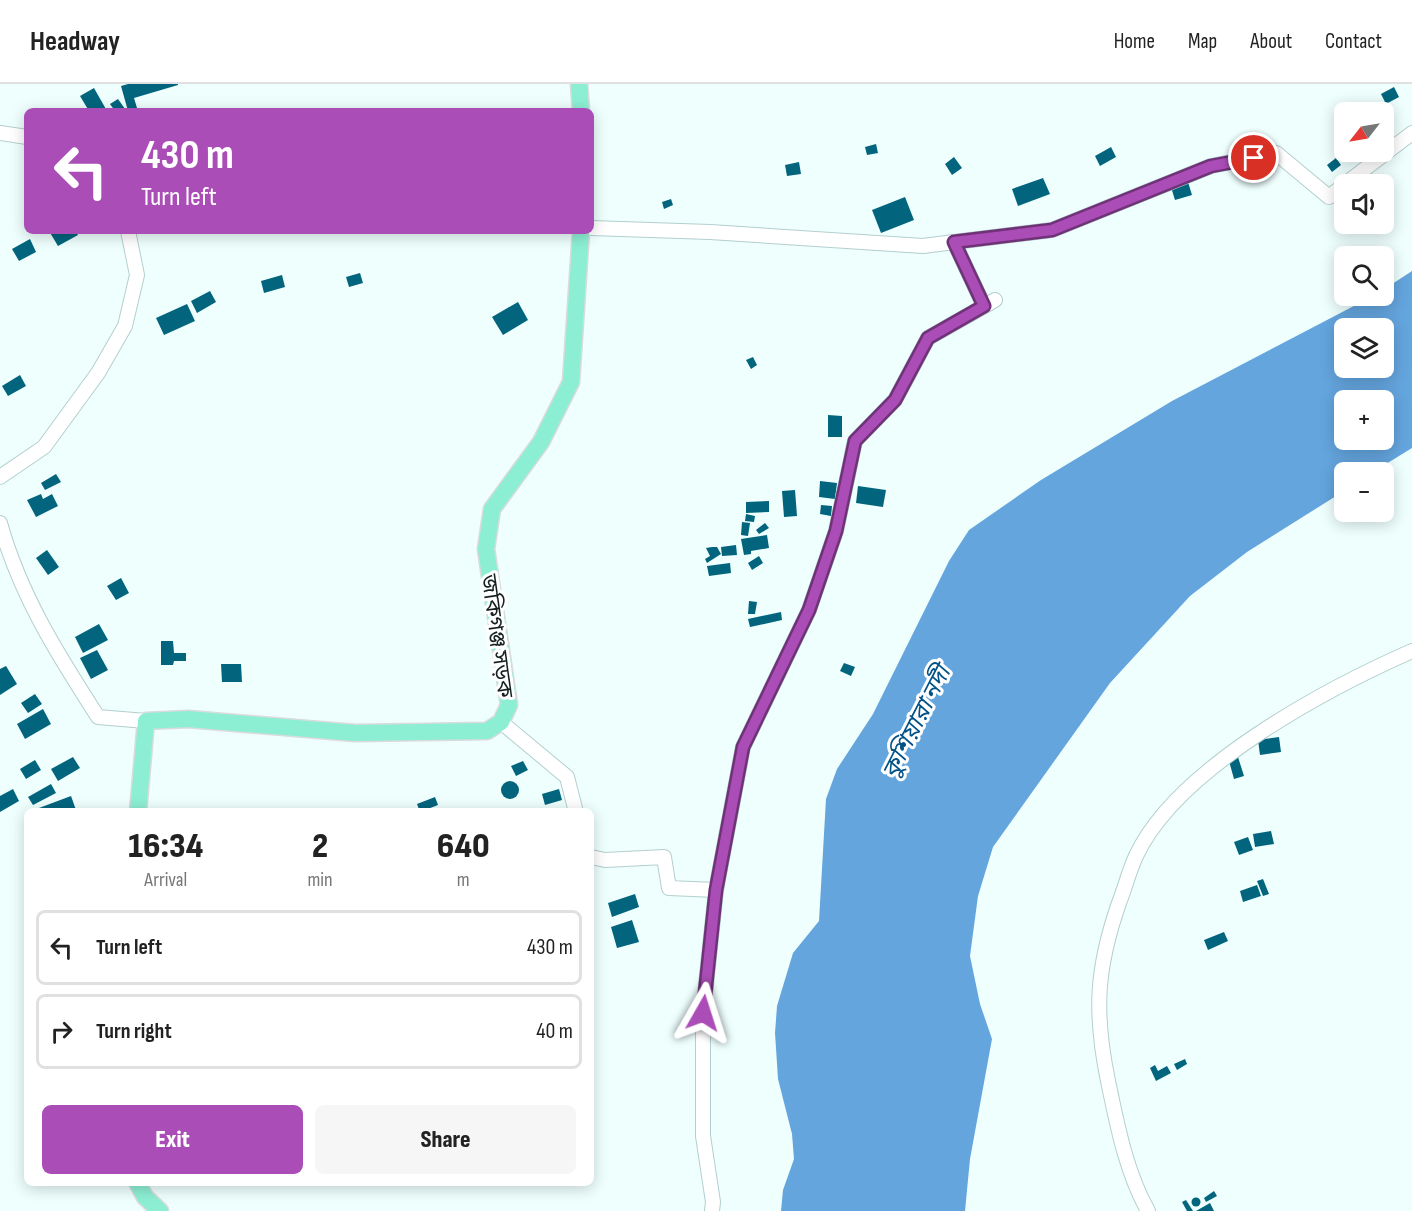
<!DOCTYPE html>
<html lang="en">
<head>
<meta charset="utf-8">
<style>
	body { margin:0; font-family:"Sofia Sans Condensed","Noto Sans Bengali",sans-serif; background:#f6f6f6; color:#222; height:100vh; display:flex; flex-direction:column; font-size:22px; white-space:nowrap }
	* { box-sizing:border-box; margin:0 }
	p { font-size:20px; color:#767676 }
	.icon { flex:none; width:33px; height:33px; fill:none; stroke:currentColor; stroke-width:2; stroke-linecap:round; stroke-linejoin:round }
	.map { position:relative; flex:1; overflow:hidden }
	.drawer { position:absolute; left:24px; top:724px; width:570px; height:378px; display:flex; flex-direction:column; background:#fff; border-radius:9px; box-shadow:0 3px 15px #0003 }
	.drawer>* { flex:none }
	.banner { position:absolute; left:24px; top:24px; width:570px; height:126px; border-radius:9px; box-shadow:0 3px 15px #0003; background:#ab4db7; color:#fff; overflow:hidden }
	.needle { width:39px; rotate:239deg }
	.tools { position:absolute; left:1334px; top:18px; display:grid; gap:12px }
	.tools a { display:grid; place-items:center; width:60px; height:60px; border-radius:9px; background:#fff; box-shadow:0 3px 15px #0003; font-size:30px }
	.pin { position:absolute; display:grid; place-items:center; width:51px; height:51px; color:#fff; margin:-26px; border:3px solid #fff; border-radius:50%; box-shadow:0 2px 6px #0007 }
	.me { position:absolute; width:66px; margin:-33px; rotate:6deg; stroke-linejoin:round; filter:drop-shadow(0 0 4px #0008) }
	.turn { display:flex; align-items:center; gap:21px; height:126px; padding:0 18px; font-size:27px }
	.turn .icon { width:78px; height:78px; stroke-width:2.5 }
	.turn b { display:block; font-size:42px; line-height:51px }
	.eta { display:flex; justify-content:space-evenly; align-items:center; height:102px; text-align:center }
	.eta b { font-size:36px; font-weight:800; line-height:42px }
	.cta { display:flex; gap:12px; margin-top:auto; padding:12px 18px }
	.cta a { flex:1; height:69px; border-radius:9px; background:#ab4db7; color:#fff; font-size:24px; font-weight:800; line-height:69px; text-align:center }
	.cta a+a { background:#f6f6f6; color:#222 }
	ul { padding:0; list-style:none }
	li { display:flex; align-items:center; gap:18px; height:75px; margin:0 12px 9px; padding:0 6px; border:3px solid #e0e0e0; border-radius:9px }
	li div { flex:1 }
	li b { display:block; font-size:22px }
	li em { font-style:normal }
	header { display:flex; align-items:center; gap:36px; box-sizing:border-box; height:84px; padding:0 30px; background:#fff; border-bottom:2px solid #e0e0e0 }
	header strong { font-size:28px }
	nav { display:flex; gap:33px; margin-inline-start:auto; font-size:21px }
	.map>svg:first-child { display:block }
	.water { fill:#64a5de; fill-rule:evenodd }
	.building { fill:#02657d }
	.lines { fill:none; stroke-linecap:round; stroke-linejoin:round }
	.minor-casing { stroke:#b3cfce; stroke-width:16 }
	.major-casing { stroke:#dadbdb; stroke-width:19 }
	.minor { stroke:#fff; stroke-width:14 }
	.major { stroke:#8cefd3; stroke-width:16 }
	.route-casing { stroke:#6f3277; stroke-width:15 }
	.route { stroke:#ab4db7; stroke-width:10 }
	.labels { text-anchor:middle; stroke-width:6; stroke-linejoin:round; paint-order:stroke }
	.street-label { font-size:22px; fill:#162020; stroke:#fff }
	.water-label { font-size:24px; font-style:italic; fill:#015287; stroke:#fff }
</style>
</head>
<body>
<header>
<strong>Headway</strong>
<nav><a>Home</a><a>Map</a><a>About</a><a>Contact</a></nav>
</header>
<div class="map">
<svg width="1412" height="1127" viewBox="0 0 1412 1127">
	<rect width="100%" height="100%" fill="#eefffe"/>
	<path class="water" d="M 1412,187 L 1412,364 L 1373,388 L 1344,388 L 1344,407 L 1247,468 L 1190,512 L 1110,599 L 993,763 L 978,812 L 970,872 L 980,920 L 992,955 L 970,1075 L 965,1127 L 781,1127 L 783,1106 L 794,1075 L 792,1050 L 778,995 L 775,949 L 777,922 L 793,869 L 819,837 L 826,715 L 837,685 L 873,630 L 949,477 L 969,446 L 1041,396 L 1172,317 L 1373,212 L 1383,212 L 1383,206 ZM 1344,244 L 1383,244 L 1383,284 L 1344,284 ZM 1344,316 L 1383,316 L 1383,356 L 1344,356 Z"/>
	<g class="building">
		<polygon points="128,0 178,0 178,1 134,14 137,24 128,27 121,2"/>
		<polygon points="1394,3 1399,13 1386,20 1381,10"/>
		<polygon points="94,4 107,27 89,27 80,12"/>
		<polygon points="118,15 125,25 122,27 115,27 110,20"/>
		<polygon points="876,60 878,69 867,71 865,63"/>
		<polygon points="1111,63 1116,73 1100,82 1095,72"/>
		<polygon points="954,73 962,84 952,91 945,80"/>
		<polygon points="1336,74 1341,81 1332,88 1327,81"/>
		<polygon points="799,78 801,90 787,92 785,81"/>
		<polygon points="1043,94 1050,110 1018,122 1012,105"/>
		<polygon points="1188,98 1192,111 1175,116 1171,103"/>
		<polygon points="905,113 914,136 881,149 872,126"/>
		<polygon points="671,115 673,121 664,125 662,118"/>
		<polygon points="49,147 76,147 78,151 58,162"/>
		<polygon points="30,155 36,168 19,177 12,165"/>
		<polygon points="360,189 363,199 349,203 346,193"/>
		<polygon points="282,191 285,203 264,209 261,197"/>
		<polygon points="210,207 216,218 197,229 191,217"/>
		<polygon points="518,218 528,236 503,251 492,233"/>
		<polygon points="187,220 195,237 164,251 156,234"/>
		<polygon points="753,273 757,281 751,285 746,276"/>
		<polygon points="20,291 26,302 8,312 2,302"/>
		<polygon points="828,331 842,332 842,353 828,353"/>
		<polygon points="56,390 61,398 45,406 41,399"/>
		<polygon points="820,397 837,399 835,415 819,413"/>
		<polygon points="858,402 886,406 883,423 856,419"/>
		<polygon points="795,406 797,432 784,433 782,407"/>
		<polygon points="41,410 43,415 52,410 58,422 36,433 27,416"/>
		<polygon points="769,417 769,428 746,429 746,418"/>
		<polygon points="821,421 832,422 831,432 820,430"/>
		<polygon points="746,430 755,432 754,438 745,437"/>
		<polygon points="742,438 750,439 748,452 741,451"/>
		<polygon points="765,439 769,444 759,450 756,446"/>
		<polygon points="767,451 769,464 751,467 751,470 744,471 741,455"/>
		<polygon points="736,461 737,471 722,472 721,463"/>
		<polygon points="712,463 717,463 721,470 707,479 705,475 710,472 706,464"/>
		<polygon points="47,466 59,483 48,491 36,474"/>
		<polygon points="759,472 763,479 752,486 748,479"/>
		<polygon points="730,479 731,489 709,492 707,482"/>
		<polygon points="121,494 129,509 116,516 107,502"/>
		<polygon points="749,517 757,518 755,530 748,530"/>
		<polygon points="781,528 782,536 750,543 748,535"/>
		<polygon points="99,540 108,556 83,569 75,553"/>
		<polygon points="161,557 173,557 174,569 186,569 186,577 174,577 173,581 161,581"/>
		<polygon points="97,566 108,586 91,595 80,574"/>
		<polygon points="844,579 855,583 851,592 840,587"/>
		<polygon points="221,580 241,580 242,598 222,598"/>
		<polygon points="6,582 17,600 0,611 0,585"/>
		<polygon points="35,610 42,620 28,629 21,619"/>
		<polygon points="43,625 51,640 25,655 17,640"/>
		<polygon points="1279,653 1281,668 1260,671 1258,656"/>
		<polygon points="73,673 80,684 58,697 51,685"/>
		<polygon points="1238,673 1244,692 1234,695 1229,677"/>
		<polygon points="35,676 41,686 26,695 20,685"/>
		<polygon points="523,677 528,686 516,692 511,682"/>
		<circle cx="510" cy="706" r="9"/>
		<polygon points="51,700 56,709 33,721 28,713"/>
		<polygon points="13,705 19,717 0,728 0,712"/>
		<polygon points="559,705 562,716 545,721 542,710"/>
		<polygon points="71,712 76,726 41,728 39,724"/>
		<polygon points="435,713 438,721 420,728 417,720"/>
		<polygon points="1271,747 1274,760 1255,763 1253,750"/>
		<polygon points="1248,753 1253,766 1239,771 1234,758"/>
		<polygon points="1263,795 1269,810 1263,812 1257,797"/>
		<polygon points="1257,801 1261,812 1243,818 1240,807"/>
		<polygon points="635,810 639,823 612,833 608,819"/>
		<polygon points="632,836 639,858 617,864 611,843"/>
		<polygon points="1224,848 1228,857 1208,866 1204,856"/>
		<polygon points="1185,975 1187,980 1177,986 1174,980"/>
		<polygon points="1155,981 1158,987 1167,982 1171,989 1156,997 1150,984"/>
		<polygon points="1214,1107 1217,1112 1206,1118 1204,1114"/>
		<circle cx="1196" cy="1118" r="4.5"/>
		<polygon points="1186,1116 1193,1127 1187,1127 1182,1118"/>
		<polygon points="1210,1119 1214,1127 1196,1127"/>
	</g>
	<g class="lines">
		<defs>
			<g id="minor">
				<polyline points="0,49 27,53"/>
				<polyline points="1345,100 1412,49"/>
				<polyline points="591,144 710,148 923,162 954,158 984,222"/>
				<polyline points="954,158 1052,146 1211,82 1276,69 1329,113 1344,101"/>
				<polyline points="0,393 44,363 98,289 125,242 137,191 128,147"/>
				<path d="M 0,439 C 20,511 58,571 98,633 L 146,637"/>
				<polyline points="501,638 567,693 576,728"/>
				<polyline points="591,773 605,776 664,773 669,804 716,806 703,929 703,1052 713,1118 712,1127"/>
				<polyline points="716,806 743,663 809,526 836,447 855,357 895,316 928,254 995,216"/>
				<path d="M 1148,1127 C 1126,1088 1117,1040 1108,997 C 1094,929 1096,885 1119,819 C 1125,804 1129,787 1136,772 C 1177,684 1326,605 1412,567"/>
			</g>
			<g id="major">
				<polyline points="579,0 581,27"/>
				<polyline points="138,728 146,637 188,635 355,649 487,647 501,638 509,621 486,465 492,425 541,358 571,298 581,147"/>
				<polyline points="138,1100 145,1113 160,1127"/>
			</g>
		</defs>
		<use href="#minor" class="minor-casing"/>
		<use href="#major" class="major-casing"/>
		<use href="#minor" class="minor"/>
		<use href="#major" class="major"/>
	</g>
	<g class="lines">
		<defs>
			<polyline id="route" points="703,929 716,806 743,663 809,526 836,447 855,357 895,316 928,254 984,222 954,158 1052,146 1211,82 1254,74"/>
		</defs>
		<use href="#route" class="route-casing"/>
		<use href="#route" class="route"/>
	</g>
	<g class="labels">
		<g class="street-label">
			<text transform="translate(498 552) rotate(82)" y="8">জকিগঞ্জ সড়ক</text>
		</g>
		<g class="water-label">
			<text transform="translate(916 638) rotate(-63)" y="8">কুশিয়ারা নদী</text>
		</g>
	</g>
</svg>
<div class="tools">
<a><svg class="needle" viewBox="-14 -14 28 28"><path d="M0-13l5 13h-10z" fill="#e53935"/><path d="M0 13l5-13h-10z" fill="#767676"/></svg></a>
<a><svg class="icon" aria-label="sound" viewBox="0 0 24 24"><path d="M4 9h4l5-4v14l-5-4H4zM17 9q2 3 0 6"/></svg></a>
<a><svg class="icon" aria-label="search" viewBox="0 0 24 24"><circle cx="10" cy="10" r="6"/><path d="M15 15l6 6"/></svg></a>
<a><svg class="icon" aria-label="layers" viewBox="0 0 24 24"><path d="M12 4l9 5-9 5-9-5zM3 14l9 5 9-5"/></svg></a>
<a>+</a>
<a>−</a>
</div>
<div class="pin" style="left:1254px;top:74px;background:#d93025"><svg class="icon" aria-label="arrive" viewBox="0 0 24 24"><path d="M6 21V4h12l-3 4 3 4H6"/></svg></div>
<svg class="me" style="left:703px;top:929px" viewBox="-20 -20 40 40"><path d="M0-17L14 15 0 8-14 15z" fill="#ab4db7" stroke="#fff" stroke-width="4"/></svg>
<div class="banner">
<div class="turn"><svg class="icon" aria-label="left" viewBox="0 0 24 24"><path d="M17 20v-9H6M10 6l-5 5 5 5"/></svg><div><b>430 m</b>Turn left</div></div>
</div>
<section class="drawer">
<div class="eta">
<div><b>16:34</b><p>Arrival</p></div>
<div><b>2</b><p>min</p></div>
<div><b>640</b><p>m</p></div>
</div>
<ul>
<li><svg class="icon" aria-label="left" viewBox="0 0 24 24"><path d="M17 20v-9H6M10 6l-5 5 5 5"/></svg><div><b>Turn left</b></div><em>430 m</em></li>
<li><svg class="icon" aria-label="right" viewBox="0 0 24 24"><path d="M7 20v-9h11M14 6l5 5-5 5"/></svg><div><b>Turn right</b></div><em>40 m</em></li>
</ul>
<div class="cta"><a>Exit</a><a>Share</a></div>
</section>
</div>
</body>
</html>
